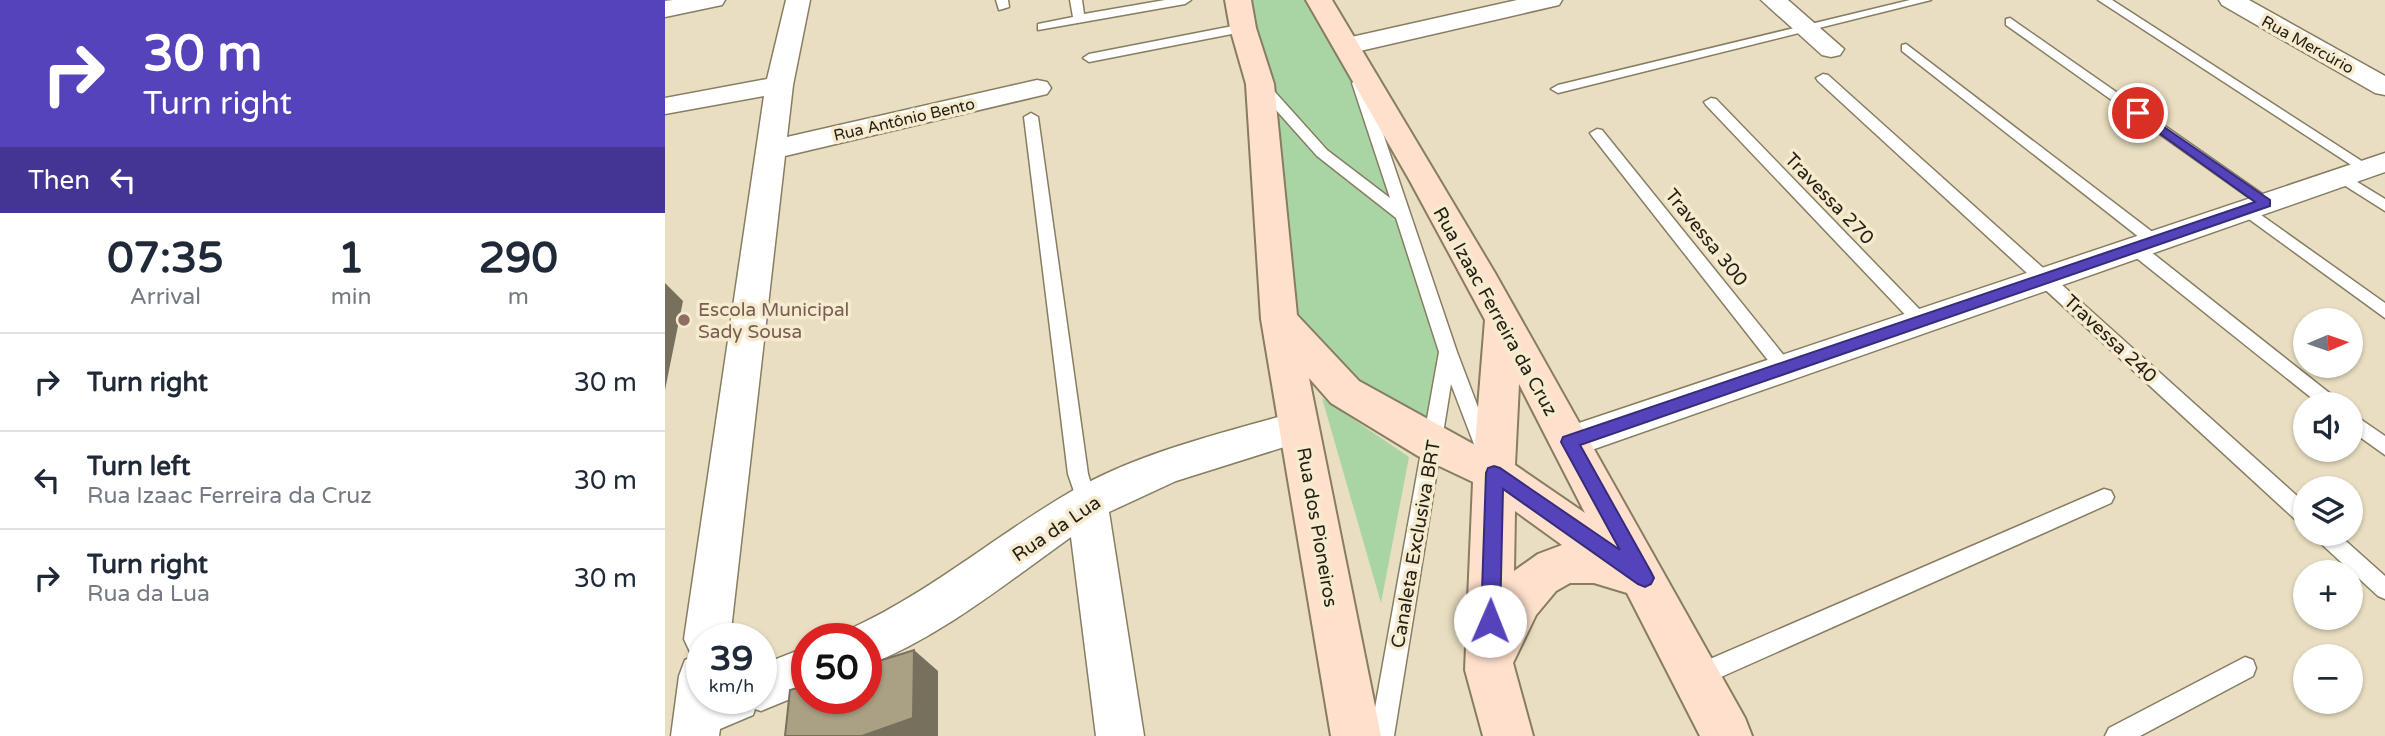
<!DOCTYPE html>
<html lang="en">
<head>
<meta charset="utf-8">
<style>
	body { margin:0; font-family:"Varela Round",sans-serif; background:#f2f2f3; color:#1f2937; height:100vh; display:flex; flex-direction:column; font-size:26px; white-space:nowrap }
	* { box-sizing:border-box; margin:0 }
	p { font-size:23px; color:#747a83 }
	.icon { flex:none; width:38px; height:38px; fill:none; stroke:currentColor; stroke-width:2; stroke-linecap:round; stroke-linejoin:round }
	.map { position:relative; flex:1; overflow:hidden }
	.panel { display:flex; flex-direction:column; background:#fff; width:665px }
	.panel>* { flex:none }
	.hud { background:#5543bb; color:#fff; overflow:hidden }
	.needle { width:46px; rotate:88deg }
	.buttons { position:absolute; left:1628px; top:308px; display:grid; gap:14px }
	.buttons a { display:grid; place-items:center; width:70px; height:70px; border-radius:50%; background:#fff; box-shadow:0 2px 5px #0004; font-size:35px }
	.speed { position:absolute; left:21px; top:623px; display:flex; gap:14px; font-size:35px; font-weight:700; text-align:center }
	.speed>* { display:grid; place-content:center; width:91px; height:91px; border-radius:50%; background:#fff; box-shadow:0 2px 5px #0004; line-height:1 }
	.speed small { font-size:18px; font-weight:400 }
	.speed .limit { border:10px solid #d22; background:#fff; color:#111 }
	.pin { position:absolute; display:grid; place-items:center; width:60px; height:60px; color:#fff; margin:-30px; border:4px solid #fff; border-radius:50%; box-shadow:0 2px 7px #0007 }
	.me { position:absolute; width:77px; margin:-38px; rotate:1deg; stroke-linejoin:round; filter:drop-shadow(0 0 5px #0008) }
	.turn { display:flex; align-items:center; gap:24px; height:147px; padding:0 28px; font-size:32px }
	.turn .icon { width:91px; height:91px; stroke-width:2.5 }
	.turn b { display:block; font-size:49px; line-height:60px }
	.then { display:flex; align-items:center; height:66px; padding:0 28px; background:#0003; gap:14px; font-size:26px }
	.eta { display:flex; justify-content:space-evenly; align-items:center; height:119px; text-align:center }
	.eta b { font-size:42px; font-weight:700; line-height:49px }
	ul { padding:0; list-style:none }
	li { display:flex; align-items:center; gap:21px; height:98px; padding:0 28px; border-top:2px solid #e0e1e3 }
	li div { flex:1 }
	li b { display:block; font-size:26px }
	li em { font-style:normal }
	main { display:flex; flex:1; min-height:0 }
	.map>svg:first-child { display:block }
	.green { fill:#a9d5a5 }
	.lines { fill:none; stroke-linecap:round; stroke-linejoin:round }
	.service-casing { stroke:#867d62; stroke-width:3 }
	.minor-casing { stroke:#867d62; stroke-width:3 }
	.secondary-casing { stroke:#867d62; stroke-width:4 }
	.service { fill:#fff; fill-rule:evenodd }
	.minor { fill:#fff; fill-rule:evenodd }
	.secondary { fill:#ffe0cc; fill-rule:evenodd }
	.shaded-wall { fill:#77705c }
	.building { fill:#aaa084; stroke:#77705c; stroke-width:2 }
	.route { fill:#5543bb; stroke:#372c7a; stroke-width:2 }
	.education-dot { fill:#8d6e63; stroke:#f6ebce; stroke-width:2.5 }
	.labels { text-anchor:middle; stroke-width:7; stroke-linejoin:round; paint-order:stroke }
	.far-street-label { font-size:16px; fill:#231f14; stroke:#f6ebce }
	.street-label { font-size:19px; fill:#231f14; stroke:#f6ebce }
	.education-label { font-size:19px; fill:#785e54; stroke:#f6ebce; text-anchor:start }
</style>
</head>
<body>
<main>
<section class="panel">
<div class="hud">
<div class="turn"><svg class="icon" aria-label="right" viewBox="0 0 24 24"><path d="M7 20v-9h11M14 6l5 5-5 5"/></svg><div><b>30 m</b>Turn right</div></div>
<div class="then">Then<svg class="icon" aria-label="left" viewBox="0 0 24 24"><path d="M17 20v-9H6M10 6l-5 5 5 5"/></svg></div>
</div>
<div class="eta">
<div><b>07:35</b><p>Arrival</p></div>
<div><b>1</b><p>min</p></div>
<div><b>290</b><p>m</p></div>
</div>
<ul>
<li><svg class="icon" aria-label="right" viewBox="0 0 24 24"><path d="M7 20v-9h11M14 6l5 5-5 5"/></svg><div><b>Turn right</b></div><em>30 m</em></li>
<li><svg class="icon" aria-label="left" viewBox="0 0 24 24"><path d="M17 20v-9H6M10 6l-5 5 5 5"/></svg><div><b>Turn left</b><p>Rua Izaac Ferreira da Cruz</p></div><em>30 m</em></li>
<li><svg class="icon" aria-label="right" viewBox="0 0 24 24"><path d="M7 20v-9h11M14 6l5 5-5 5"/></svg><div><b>Turn right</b><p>Rua da Lua</p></div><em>30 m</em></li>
</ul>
</section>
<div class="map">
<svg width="1720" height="736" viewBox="0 0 1720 736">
	<rect width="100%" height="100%" fill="#e9dec1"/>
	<g class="green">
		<polygon points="587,0 652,0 681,48 732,205 657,147 600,83"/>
		<polygon points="601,95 734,220 776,346 760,429 681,382 620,315"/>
		<polygon points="657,398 744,457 716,603"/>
	</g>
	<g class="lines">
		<defs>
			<g id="service">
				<polygon points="331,0 343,0 344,7 334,10"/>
				<polygon points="405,0 417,0 419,14 500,0 526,0 520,4 373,30 373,24 408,17"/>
				<polygon points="1245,0 1266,0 893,93 886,89 893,85"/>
				<polygon points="1433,0 1447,0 1709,169 1707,172 1697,172"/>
				<polygon points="1345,18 1606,200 1608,203 1606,206 1596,206 1341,25 1341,19"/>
				<polygon points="578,24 584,28 582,31 424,62 418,58 424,54"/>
				<polygon points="1241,44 1494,237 1497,241 1494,245 1484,245 1237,51 1237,45"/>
				<polygon points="1158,74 1163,75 1640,503 1640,524 1633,522 1153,81 1151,78"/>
				<polygon points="694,79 701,83 792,352 828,447 826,452 819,455 812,452 786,384 729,736 705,736 774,352 731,218 652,156 588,84 590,81 600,81 662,150 725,198 687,83"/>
				<polygon points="1046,98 1051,99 1262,317 1264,321 1262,325 1250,325 1041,105 1039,102"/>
				<polygon points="366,113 373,117 423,474 432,503 429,509 422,511 415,509 403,474 359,117"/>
				<polygon points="932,129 937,130 1125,363 1128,368 1125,373 1113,373 927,136 925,133"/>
				<polygon points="1676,172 1720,199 1720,211 1671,180 1669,177 1671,174"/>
				<polygon points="1582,205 1720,303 1720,318 1577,214 1574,210 1577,206"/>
				<polygon points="1470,243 1476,244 1672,399 1675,404 1654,404 1464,252 1462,248 1464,244"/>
				<polygon points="1685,412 1720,436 1720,455 1685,430"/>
				<polygon points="1439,489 1446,491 1449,497 1446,503 1038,685 1030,688 1022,685 1019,677 1022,669"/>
				<polygon points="1649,534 1673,534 1720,576 1720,599 1713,596 1652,540"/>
				<polygon points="1580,657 1588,660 1591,668 1588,676 1475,736 1440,736 1444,728"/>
			</g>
			<g id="minor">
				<polygon points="8,0 60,0 57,5 0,17 0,1"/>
				<polygon points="121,0 145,0 128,85 122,137 372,80 382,82 386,88 382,94 120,156 65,639 37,639 37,698 96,698 96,665 142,647 142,692 96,711 90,709 88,715 55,729 54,736 6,736 14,676 20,660 30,656 26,654 19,639 99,96 0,114 0,98 102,79"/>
				<polygon points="852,0 897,0 894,5 682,54 673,52 669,46 673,40"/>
				<polygon points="1096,0 1123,0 1179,49 1175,55 1166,57 1157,55"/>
				<polygon points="1554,0 1584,0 1720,76 1720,95 1710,93 1557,5"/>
				<polygon points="1720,153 1720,172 918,453 904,458 890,453 884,442 890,431"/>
				<path d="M 634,411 L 648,416 L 653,427 L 648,438 L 511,481 L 444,512 L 479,736 L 431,736 L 406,537 C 340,584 277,636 201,666 L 201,639 L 180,639 L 185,629 C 266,592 331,535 407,491 C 477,451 558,433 634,411 Z"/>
			</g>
			<path id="secondary" d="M 560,0 L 586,0 L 591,28 L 609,84 L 632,315 L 694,381 L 810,445 L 820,320 L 745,181 L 641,0 L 667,0 L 830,273 L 1080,718 L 1087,736 L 1035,736 L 962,593 L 929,583 L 905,583 L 891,591 L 871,615 L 848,663 L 868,736 L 818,736 L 800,670 L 808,482 L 753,456 L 666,403 L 644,378 L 716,736 L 666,736 L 596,319 L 581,84 L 565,28 ZM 854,384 L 920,513 L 850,465 ZM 850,511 L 897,545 L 873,554 L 849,571 Z"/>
		</defs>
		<use href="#service" class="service-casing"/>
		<use href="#minor" class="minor-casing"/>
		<use href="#secondary" class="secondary-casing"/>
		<use href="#service" class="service"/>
		<use href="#minor" class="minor"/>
		<use href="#secondary" class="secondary"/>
	</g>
	<g class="shaded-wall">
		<polygon points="0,283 18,301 0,390"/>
		<polygon points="249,650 273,671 273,736 197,736"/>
	</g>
	<polygon class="building" points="249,650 248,718 197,736 120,736 125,690 142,685 142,698 201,698 201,665"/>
	<polygon class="route" points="1473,109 1605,200 1605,206 915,445 986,572 989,578 986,584 980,587 973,584 838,489 835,621 832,627 825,630 819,627 816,621 821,473 823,468 829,466 835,468 955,550 896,442 898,437 1590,202 1469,115 1467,113"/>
	<circle class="education-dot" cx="19" cy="320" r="7"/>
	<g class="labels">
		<g class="far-street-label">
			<text transform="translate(1643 44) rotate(29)" y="6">Rua Mercúrio</text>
			<text transform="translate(239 119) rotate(-13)" y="6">Rua Antônio Bento</text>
		</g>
		<g class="street-label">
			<text transform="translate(1165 198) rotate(46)" y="7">Travessa 270</text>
			<text transform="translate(1042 237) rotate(51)" y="7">Travessa 300</text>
			<text transform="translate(831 311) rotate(61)" y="7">Rua Izaac Ferreira da Cruz</text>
			<text transform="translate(1446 338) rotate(43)" y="7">Travessa 240</text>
			<text transform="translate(653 527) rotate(80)" y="7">Rua dos Pioneiros</text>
			<text transform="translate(391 528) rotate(-34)" y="7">Rua da Lua</text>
			<text transform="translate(750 544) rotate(-80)" y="7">Canaleta Exclusiva BRT</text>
		</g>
		<g class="education-label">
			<text x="33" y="316">Escola Municipal<tspan x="33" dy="22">Sady Sousa</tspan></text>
		</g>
	</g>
</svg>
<div class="buttons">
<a><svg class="needle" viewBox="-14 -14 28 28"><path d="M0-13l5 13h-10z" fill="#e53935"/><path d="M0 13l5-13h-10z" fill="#747a83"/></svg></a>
<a><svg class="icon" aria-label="sound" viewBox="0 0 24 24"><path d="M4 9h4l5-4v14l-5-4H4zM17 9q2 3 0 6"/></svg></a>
<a><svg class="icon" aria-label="layers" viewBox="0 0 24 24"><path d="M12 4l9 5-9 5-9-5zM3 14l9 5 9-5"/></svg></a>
<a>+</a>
<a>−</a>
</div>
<div class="speed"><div>39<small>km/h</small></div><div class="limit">50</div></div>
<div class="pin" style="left:1473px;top:113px;background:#d93025"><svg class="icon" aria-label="arrive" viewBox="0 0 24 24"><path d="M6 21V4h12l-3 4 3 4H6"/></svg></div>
<svg class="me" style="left:825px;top:621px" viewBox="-20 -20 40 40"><circle r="19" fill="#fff"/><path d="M0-13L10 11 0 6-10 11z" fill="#5543bb"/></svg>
</div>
</main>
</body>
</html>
